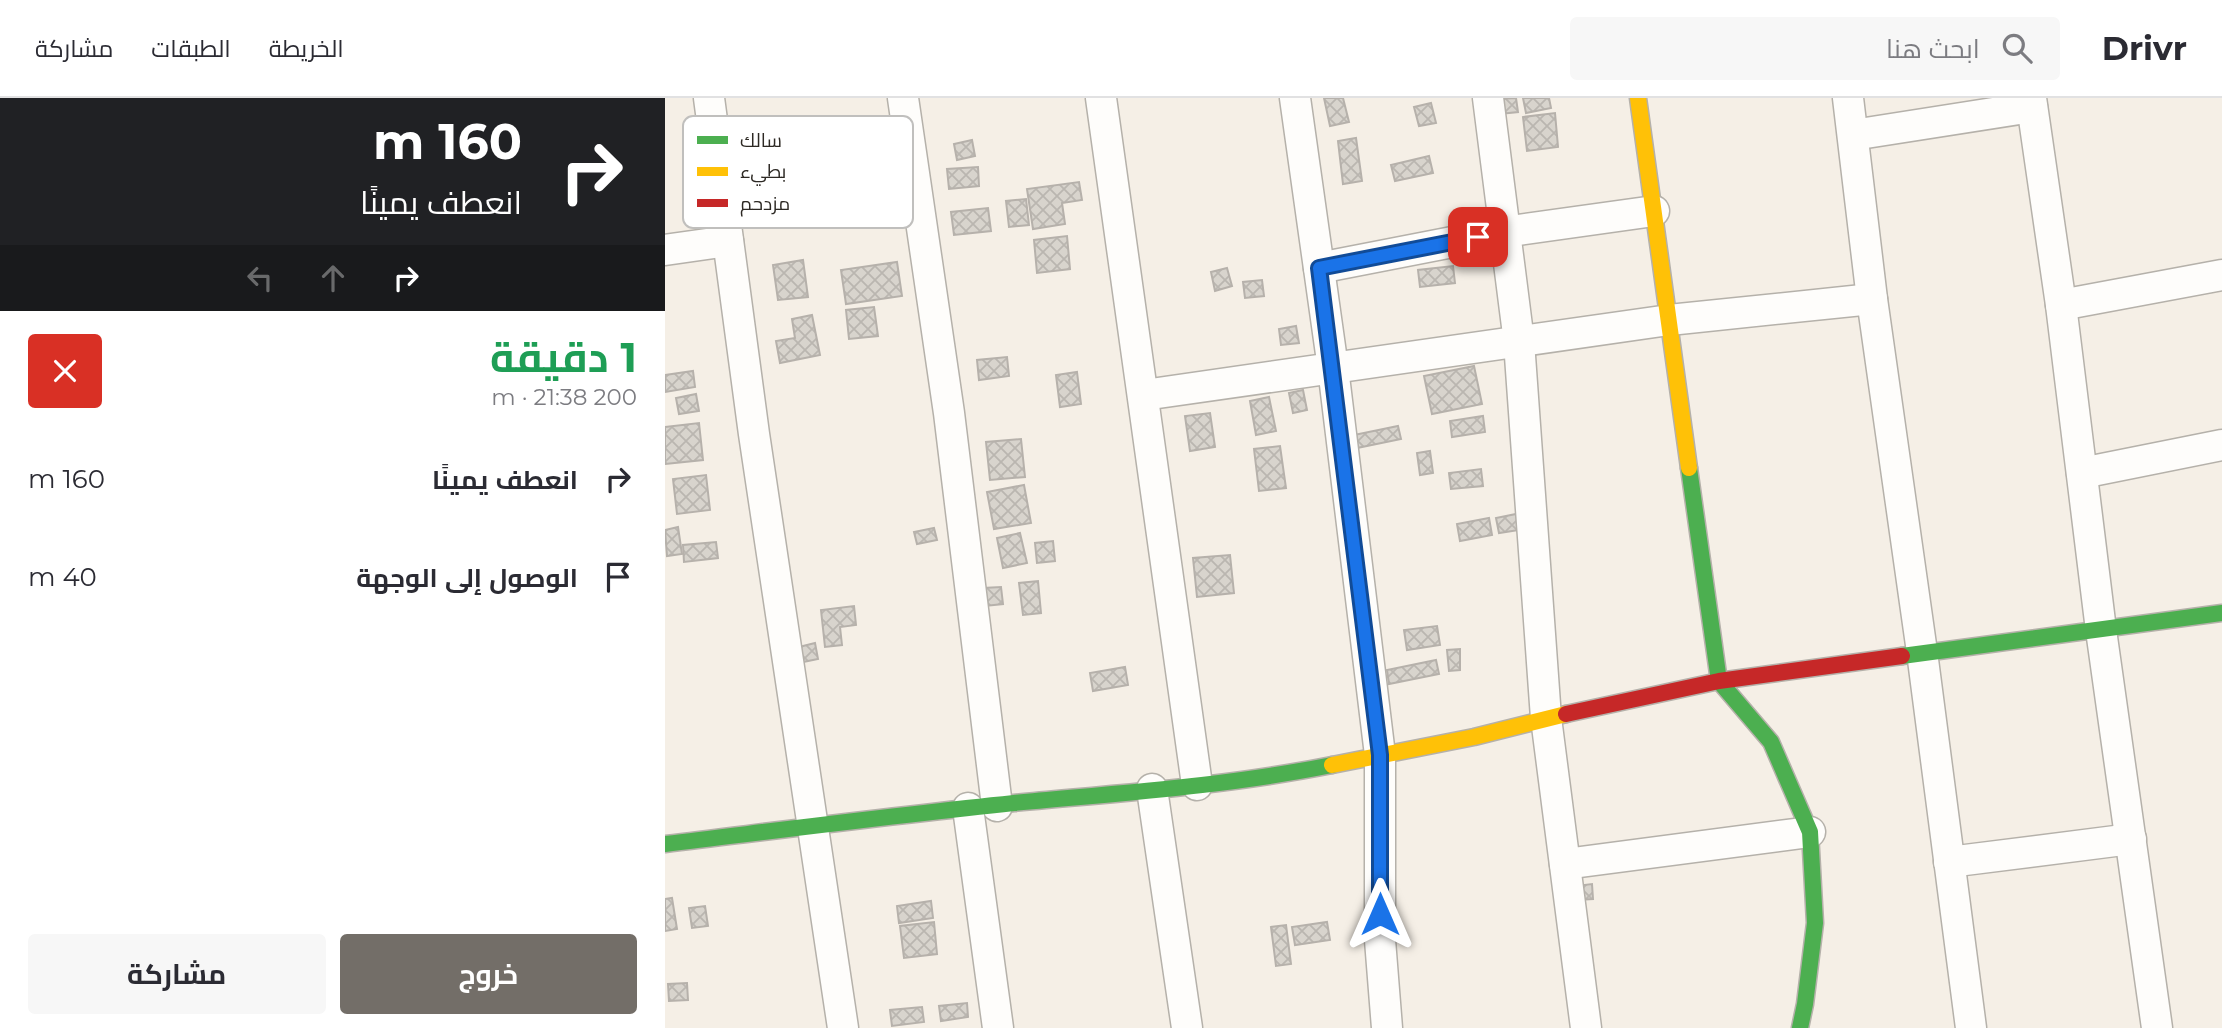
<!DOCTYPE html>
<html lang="ar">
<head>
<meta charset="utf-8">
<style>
	body { margin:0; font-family:Montserrat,Cairo,sans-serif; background:#f7f7f7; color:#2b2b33; direction:rtl; height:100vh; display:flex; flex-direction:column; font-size:26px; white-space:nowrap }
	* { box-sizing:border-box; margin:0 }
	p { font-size:23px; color:#7c7c81 }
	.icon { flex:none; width:38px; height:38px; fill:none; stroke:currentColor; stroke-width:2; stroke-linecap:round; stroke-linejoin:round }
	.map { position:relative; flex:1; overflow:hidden; direction:ltr }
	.drawer { display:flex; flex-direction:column; background:#fff; width:665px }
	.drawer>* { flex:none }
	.banner { background:#202124; color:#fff; overflow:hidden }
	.pin { position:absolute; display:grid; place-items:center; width:60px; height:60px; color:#fff; margin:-30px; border-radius:14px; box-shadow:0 4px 10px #0006 }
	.me { position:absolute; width:77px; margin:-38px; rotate:0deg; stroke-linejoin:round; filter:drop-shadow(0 0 5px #0008) }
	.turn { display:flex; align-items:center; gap:24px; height:147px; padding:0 28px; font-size:32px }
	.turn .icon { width:91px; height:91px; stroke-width:2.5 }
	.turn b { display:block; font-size:49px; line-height:60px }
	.lanes { display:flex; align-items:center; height:66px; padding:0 28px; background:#0003; justify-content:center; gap:35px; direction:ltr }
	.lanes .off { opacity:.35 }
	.round { display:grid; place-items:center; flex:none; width:74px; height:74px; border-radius:7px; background:#f7f7f7 }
	.overview { display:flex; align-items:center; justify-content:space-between; height:119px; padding:0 28px }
	h1 { font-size:42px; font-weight:700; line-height:52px; color:#1e9e55 }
	.primary-button { display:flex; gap:14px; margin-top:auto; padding:14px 28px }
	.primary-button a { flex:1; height:80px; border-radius:7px; background:#736e68; color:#fff; font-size:28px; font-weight:700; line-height:80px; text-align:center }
	.primary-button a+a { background:#f7f7f7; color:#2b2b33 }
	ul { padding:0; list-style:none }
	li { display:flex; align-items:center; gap:21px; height:98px; padding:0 28px }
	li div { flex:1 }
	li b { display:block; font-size:26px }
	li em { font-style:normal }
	header { display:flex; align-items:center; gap:42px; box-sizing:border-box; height:98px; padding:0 35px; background:#fff; border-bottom:2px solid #e1e1e2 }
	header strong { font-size:33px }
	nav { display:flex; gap:38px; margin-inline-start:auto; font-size:24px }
	.search { width:490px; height:63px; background:#f7f7f7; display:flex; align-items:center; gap:18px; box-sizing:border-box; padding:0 24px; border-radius:7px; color:#7c7c81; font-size:26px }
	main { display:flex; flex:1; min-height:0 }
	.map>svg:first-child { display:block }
	.building { fill:url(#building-cross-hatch); stroke:#b6b1ab; stroke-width:2 }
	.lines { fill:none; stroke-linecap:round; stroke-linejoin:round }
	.street-casing { stroke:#b5b1aa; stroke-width:33 }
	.fast-casing { stroke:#b5b1aa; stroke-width:19 }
	.slow-casing { stroke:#b5b1aa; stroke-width:19 }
	.jam-casing { stroke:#b5b1aa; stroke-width:19 }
	.street { stroke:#fefdfb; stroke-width:30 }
	.fast { stroke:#4caf50; stroke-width:16 }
	.slow { stroke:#ffc107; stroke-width:16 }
	.jam { stroke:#c62828; stroke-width:16 }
	.route-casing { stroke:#114b97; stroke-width:18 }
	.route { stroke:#1a73e8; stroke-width:12 }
	.key { fill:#fff; stroke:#c0bfbd; stroke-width:2 }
	.key-label { font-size:19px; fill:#2d2924 }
</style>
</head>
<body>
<header>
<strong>Drivr</strong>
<div class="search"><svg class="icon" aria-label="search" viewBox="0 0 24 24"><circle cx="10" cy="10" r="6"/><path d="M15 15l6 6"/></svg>ابحث هنا</div>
<nav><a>الخريطة</a><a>الطبقات</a><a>مشاركة</a></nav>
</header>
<main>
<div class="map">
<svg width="1557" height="930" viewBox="0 0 1557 930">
	<defs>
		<pattern id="building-cross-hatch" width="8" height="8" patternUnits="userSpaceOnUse" patternTransform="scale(1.75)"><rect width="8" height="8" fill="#d8d4cd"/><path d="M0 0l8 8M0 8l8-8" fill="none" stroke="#bab6b0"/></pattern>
	</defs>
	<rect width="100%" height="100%" fill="#f5efe6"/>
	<g class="building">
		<polygon points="659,0 678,0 684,24 665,28"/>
		<polygon points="851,0 853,14 835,16 833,1"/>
		<polygon points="858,0 884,0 886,10 861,15"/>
		<polygon points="766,5 771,25 754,28 749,9"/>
		<polygon points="890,15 893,49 862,53 858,19"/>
		<polygon points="691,40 697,83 678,86 673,43"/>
		<polygon points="307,42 310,58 292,62 289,46"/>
		<polygon points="764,58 768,75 730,83 726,67"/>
		<polygon points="313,69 314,88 284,91 282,71"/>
		<polygon points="414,84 417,102 397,105 400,126 368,131 362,91"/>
		<polygon points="361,101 364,127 344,129 341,103"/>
		<polygon points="323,110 326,133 289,137 286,114"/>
		<polygon points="402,138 405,171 372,175 369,142"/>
		<polygon points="138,162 143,199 113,202 108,167"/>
		<polygon points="232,164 237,198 181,206 176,172"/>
		<polygon points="788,168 790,185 755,189 753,172"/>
		<polygon points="562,170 567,188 550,193 546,174"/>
		<polygon points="597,182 599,198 580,200 578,184"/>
		<polygon points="209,209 213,238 184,241 181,212"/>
		<polygon points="147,217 155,257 115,265 111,243 130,240 127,221"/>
		<polygon points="631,228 634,245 616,247 614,231"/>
		<polygon points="342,259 344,278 314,282 312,262"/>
		<polygon points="809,268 817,306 767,316 759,278"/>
		<polygon points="28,273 30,289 0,294 0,277"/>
		<polygon points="412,274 416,306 395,309 391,277"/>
		<polygon points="638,292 642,312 628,315 624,295"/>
		<polygon points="31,296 34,313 14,316 11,300"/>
		<polygon points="604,299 611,333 591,337 585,303"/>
		<polygon points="545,315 550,349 525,353 520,318"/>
		<polygon points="818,318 820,334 787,339 785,323"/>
		<polygon points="34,325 38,362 0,366 0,329"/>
		<polygon points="733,328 736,341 692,350 689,337"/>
		<polygon points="356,341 360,379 325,382 321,344"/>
		<polygon points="615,348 621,390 594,393 589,351"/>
		<polygon points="765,353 768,375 755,377 752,355"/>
		<polygon points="816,371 818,388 786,391 784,375"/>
		<polygon points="41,377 45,412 12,416 8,381"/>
		<polygon points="359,387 366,425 329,431 322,394"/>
		<polygon points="851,416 854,432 834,435 831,420"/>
		<polygon points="824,420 827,437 795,443 792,426"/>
		<polygon points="13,429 17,456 2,458 0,432"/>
		<polygon points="269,430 272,442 252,446 249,434"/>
		<polygon points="355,435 362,465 338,470 332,440"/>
		<polygon points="388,443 390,463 372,465 370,445"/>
		<polygon points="51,444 53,460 19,464 18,447"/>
		<polygon points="565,457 569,495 532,499 528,460"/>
		<polygon points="373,483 376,515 358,517 354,485"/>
		<polygon points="336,489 338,506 320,508 318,490"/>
		<polygon points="189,508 191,527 175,529 177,547 160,549 156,512"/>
		<polygon points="772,528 775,547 742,552 739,532"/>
		<polygon points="150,545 153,561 138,564 134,549"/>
		<polygon points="795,551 795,572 784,573 782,552"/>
		<polygon points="771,562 774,576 724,586 722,572"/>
		<polygon points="460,569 463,587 428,593 425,575"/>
		<polygon points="927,786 928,801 912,802 910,788"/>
		<polygon points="7,800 12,831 0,833 0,801"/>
		<polygon points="266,803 268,820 234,825 232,808"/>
		<polygon points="40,808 43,828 27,830 24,810"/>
		<polygon points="269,824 272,856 239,860 235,828"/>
		<polygon points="662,824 665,842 630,847 627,829"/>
		<polygon points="621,827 626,866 611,868 606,829"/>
		<polygon points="22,885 23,902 4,903 3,886"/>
		<polygon points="302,905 303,919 276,923 274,908"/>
		<polygon points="257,909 259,924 227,928 225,912"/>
	</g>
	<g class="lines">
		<defs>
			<g id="street">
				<polyline points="44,0 89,336 178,930"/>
				<polyline points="238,0 284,315 332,708"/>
				<polyline points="436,0 532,687"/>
				<polyline points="630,0 668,270 715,657 715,842 722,930"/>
				<polyline points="823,0 854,244 881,620 921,930"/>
				<polyline points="1183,0 1207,201 1257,554 1306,930"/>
				<polyline points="1366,0 1396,207 1436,532 1492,930"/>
				<polyline points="1188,37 1367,9"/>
				<polyline points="0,152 63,143"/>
				<polyline points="654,170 839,134 989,113"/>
				<polyline points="1396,207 1557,177"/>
				<polyline points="479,297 1004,222 1207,201"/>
				<polyline points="1417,375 1557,347"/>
				<polyline points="487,691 522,930"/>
				<polyline points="303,710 333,930"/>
				<polyline points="1284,764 1466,741"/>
				<polyline points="900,766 1145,734"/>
			</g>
			<g id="fast">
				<polyline points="1024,370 1054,583 1106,644 1145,734 1150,825 1140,906 1135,930"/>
				<polyline points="1237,558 1557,515"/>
				<path d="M 0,746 C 116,732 233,717 349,705 C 455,695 562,688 667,667"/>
			</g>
			<g id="slow">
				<polyline points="973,0 1024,370"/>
				<polyline points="667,667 809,639 901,616"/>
			</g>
			<polyline id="jam" points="901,616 1054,583 1237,558"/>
		</defs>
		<use href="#street" class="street-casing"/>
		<use href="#fast" class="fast-casing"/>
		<use href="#slow" class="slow-casing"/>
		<use href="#jam" class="jam-casing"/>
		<use href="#street" class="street"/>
		<use href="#fast" class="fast"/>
		<use href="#slow" class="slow"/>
		<use href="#jam" class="jam"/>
	</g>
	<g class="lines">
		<defs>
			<polyline id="route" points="715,816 715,657 654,170 813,139"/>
		</defs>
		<use href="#route" class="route-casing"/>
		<use href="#route" class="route"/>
	</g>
	<rect x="18" y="18" width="230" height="112" rx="10" class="key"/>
	<rect x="32" y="38" width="31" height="8" fill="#4caf50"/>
	<rect x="32" y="69" width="31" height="9" fill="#ffc107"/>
	<rect x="32" y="101" width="31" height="8" fill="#c62828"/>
	<g class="key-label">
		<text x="75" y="49">سالك</text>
		<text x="75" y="80">بطيء</text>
		<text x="75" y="112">مزدحم</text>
	</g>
</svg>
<div class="pin" style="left:813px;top:139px;background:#d93025"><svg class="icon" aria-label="arrive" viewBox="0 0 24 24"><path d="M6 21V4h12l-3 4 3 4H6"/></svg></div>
<svg class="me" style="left:715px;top:816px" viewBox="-20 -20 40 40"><path d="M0-17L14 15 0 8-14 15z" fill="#1a73e8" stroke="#fff" stroke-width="4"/></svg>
</div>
<section class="drawer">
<div class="banner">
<div class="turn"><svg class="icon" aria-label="right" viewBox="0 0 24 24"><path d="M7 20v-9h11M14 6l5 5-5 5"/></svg><div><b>160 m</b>انعطف يمينًا</div></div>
<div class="lanes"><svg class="icon off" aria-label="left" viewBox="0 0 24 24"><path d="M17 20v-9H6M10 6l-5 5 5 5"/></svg><svg class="icon off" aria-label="ahead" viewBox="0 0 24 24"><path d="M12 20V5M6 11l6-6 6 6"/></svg><svg class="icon" aria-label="right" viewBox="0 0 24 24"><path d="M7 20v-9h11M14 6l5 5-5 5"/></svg></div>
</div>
<div class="overview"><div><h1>1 دقيقة</h1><p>200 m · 21:38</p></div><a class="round" style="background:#d93025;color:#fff"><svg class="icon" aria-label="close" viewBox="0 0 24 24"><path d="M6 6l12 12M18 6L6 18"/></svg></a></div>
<ul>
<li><svg class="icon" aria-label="right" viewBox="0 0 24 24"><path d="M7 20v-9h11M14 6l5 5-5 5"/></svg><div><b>انعطف يمينًا</b></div><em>160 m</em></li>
<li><svg class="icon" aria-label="arrive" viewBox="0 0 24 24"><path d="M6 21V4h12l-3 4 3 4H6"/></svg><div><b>الوصول إلى الوجهة</b></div><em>40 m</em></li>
</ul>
<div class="primary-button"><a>خروج</a><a>مشاركة</a></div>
</section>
</main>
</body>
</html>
